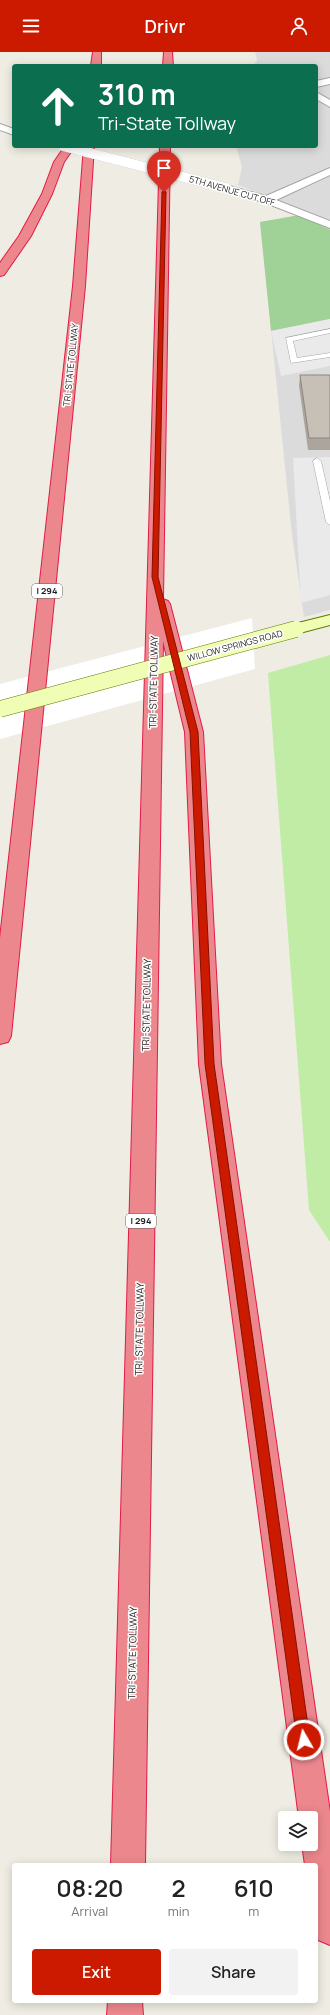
<!DOCTYPE html>
<html lang="en">
<head>
<meta charset="utf-8">
<style>
	body { margin:0; font-family:Manrope,sans-serif; background:#f2f2f2; color:#222; height:100vh; display:flex; flex-direction:column; font-size:15px; white-space:nowrap }
	* { box-sizing:border-box; margin:0 }
	p { font-size:13px; color:#767676 }
	.icon { flex:none; width:22px; height:22px; fill:none; stroke:currentColor; stroke-width:2; stroke-linecap:round; stroke-linejoin:round }
	.map { position:relative; flex:1; overflow:hidden }
	.sheet { position:absolute; left:12px; top:1811px; width:306px; height:140px; display:flex; flex-direction:column; background:#fff; border-radius:4px; box-shadow:0 2px 10px #0003 }
	.sheet>* { flex:none }
	.hud { position:absolute; left:12px; top:12px; width:306px; height:84px; border-radius:4px; box-shadow:0 2px 10px #0003; background:#0b6e4f; color:#fff; overflow:hidden }
	.buttons { position:absolute; left:278px; top:1759px; display:grid; gap:8px }
	.buttons a { display:grid; place-items:center; width:40px; height:40px; border-radius:4px; background:#fff; box-shadow:0 2px 10px #0003; font-size:20px }
	.pin { position:absolute; display:grid; place-items:center; width:34px; height:34px; color:#fff; margin:-41px -17px; border-radius:50% 50% 50% 0; rotate:-45deg; box-shadow:0 0 4px #0007 }
	.pin .icon { rotate:45deg }
	.me { position:absolute; width:44px; margin:-22px; rotate:352deg; stroke-linejoin:round; filter:drop-shadow(0 0 3px #0008) }
	.turn { display:flex; align-items:center; gap:14px; height:84px; padding:0 20px; font-size:18px }
	.turn .icon { width:52px; height:52px; stroke-width:2.5 }
	.turn b { display:block; font-size:28px; line-height:34px }
	.eta { display:flex; justify-content:space-evenly; align-items:center; height:68px; text-align:center }
	.eta b { font-size:24px; font-weight:600; line-height:28px }
	.button { display:flex; gap:8px; margin-top:auto; padding:8px 20px }
	.button a { flex:1; height:46px; border-radius:4px; background:#cc1a00; color:#fff; font-size:16px; font-weight:600; line-height:46px; text-align:center }
	.button a+a { background:#f2f2f2; color:#222 }
	header { display:flex; justify-content:space-between; align-items:center; height:52px; padding:0 20px; background:#cc1a00; color:#fff; font-size:18px; font-weight:600 }
	.map>svg:first-child { display:block }
	.residential { fill:#dcdbdb }
	.grass { fill:#c0eca6 }
	.forest { fill:#a0d196 }
	.parking { fill:#eaeaea }
	.pier { fill:#fff }
	.lines { fill:none; stroke-linecap:round; stroke-linejoin:round }
	.service-casing { stroke:#a5a5a5; stroke-width:1 }
	.minor-casing { stroke:#a5a5a5; stroke-width:2 }
	.secondary-casing { stroke:#5d7a00; stroke-width:2 }
	.motorway-casing { stroke:#e31b46; stroke-width:2 }
	.service { fill:#fff; fill-rule:evenodd }
	.minor { fill:#fff; fill-rule:evenodd }
	.secondary { fill:#f0fdb4; fill-rule:evenodd }
	.motorway { fill:#eb878d; fill-rule:evenodd }
	.minor-bridge-casing { stroke:#a5a5a5; stroke-width:10; stroke-linecap:butt }
	.secondary-bridge-casing { stroke:#5d7a00; stroke-width:17; stroke-linecap:butt }
	.minor-bridge { stroke:#fff; stroke-width:10 }
	.secondary-bridge { stroke:#f0fdb4; stroke-width:16 }
	.wall { fill:#aba59d }
	.building { fill:#c7c0b6; stroke:#8b867f }
	.route { fill:#cc1a00; stroke:#851100 }
	.labels { text-anchor:middle; stroke-width:3; stroke-linejoin:round; paint-order:stroke }
	.far-street-label { font-size:9px; fill:#1e1e1e; stroke:#fff }
	.shield { fill:#fff; stroke:#626262; stroke-width:1 }
	.shield-label { font-size:9px; font-weight:bold; fill:#1e1e1e }
	.street-label { font-size:10px; fill:#1e1e1e; stroke:#fff }
</style>
</head>
<body>
<header><svg class="icon" aria-label="menu" viewBox="0 0 24 24"><path d="M4 6h16M4 12h16M4 18h16"/></svg>Drivr<svg class="icon" aria-label="person" viewBox="0 0 24 24"><circle cx="12" cy="8" r="4"/><path d="M4 21q1-7 8-7t8 7"/></svg></header>
<div class="map">
<svg width="330" height="1963" viewBox="0 0 330 1963">
	<rect width="100%" height="100%" fill="#efede3"/>
	<g class="residential">
		<polygon points="255,0 330,0 330,169 238,133 242,115 236,94 316,94 316,14 253,14 257,8"/>
		<polygon points="300,163 330,176 330,558 304,565 292,483 260,170"/>
	</g>
	<polygon class="grass" points="330,603 330,1190 309,1158 268,621"/>
	<polygon class="forest" points="300,163 330,178 330,267 271,279 260,170"/>
	<g class="parking">
		<polygon points="330,267 330,314 281,324 271,279"/>
		<polygon points="330,405 330,543 301,551 293,406"/>
	</g>
	<polygon class="pier" points="252,566 255,617 0,687 0,632"/>
	<g class="lines">
		<defs>
			<g id="service">
				<polygon points="330,277 330,281 293,289 297,306 330,301 330,305 291,311 286,286"/>
				<polygon points="317,406 321,409 330,449 330,473 326,470 313,409"/>
			</g>
			<g id="minor">
				<polygon points="330,26 330,32 316,35 316,29"/>
				<polygon points="316,40 330,48 330,55 316,47"/>
				<polygon points="0,72 14,77 14,83 0,78"/>
				<polygon points="330,116 330,123 276,148 330,169 330,176 263,150 222,138 221,136 226,133 266,144"/>
			</g>
			<polygon id="secondary" points="330,563 330,573 296,582 290,581 288,577 290,573"/>
			<g id="motorway">
				<polygon points="93,0 101,0 101,14 91,14"/>
				<polygon points="164,0 172,0 173,14 163,14"/>
				<polygon points="65,94 75,94 64,110 52,142 31,184 4,223 0,224 0,211 19,184 42,142 54,110"/>
				<polygon points="84,94 94,94 85,234 11,984 8,990 0,992 0,886 73,234"/>
				<polygon points="160,94 170,94 163,547 168,549 170,552 203,680 221,1012 330,1760 330,1893 318,1888 316,1883 316,1813 305,1813 302,1792 311,1792 311,1766 299,1766 199,1012 185,680 163,589 145,1813 111,1813"/>
				<polygon points="108,1949 142,1949 143,1963 107,1963"/>
			</g>
		</defs>
		<use href="#service" class="service-casing"/>
		<use href="#minor" class="minor-casing"/>
		<use href="#secondary" class="secondary-casing"/>
		<use href="#motorway" class="motorway-casing"/>
		<use href="#service" class="service"/>
		<use href="#minor" class="minor"/>
		<use href="#secondary" class="secondary"/>
		<use href="#motorway" class="motorway"/>
		<defs>
			<polyline id="minor-bridge" points="63,94 226,136"/>
			<polyline id="secondary-bridge" points="0,657 296,577"/>
		</defs>
		<use href="#minor-bridge" class="minor-bridge-casing"/>
		<use href="#secondary-bridge" class="secondary-bridge-casing"/>
		<use href="#minor-bridge" class="minor-bridge"/>
		<use href="#secondary-bridge" class="secondary-bridge"/>
	</g>
	<polygon class="wall" points="300,323 330,323 330,398 308,398 299,334"/>
	<polygon class="building" points="300,323 330,323 330,386 309,386"/>
	<polygon class="route" points="164,139 166,140 158,525 198,680 214,1012 310,1688 308,1692 304,1694 299,1692 297,1688 205,1012 190,680 152,525 162,140"/>
	<g class="labels">
		<g class="far-street-label">
			<text transform="translate(232 139) rotate(16)" y="3">5TH AVENUE CUT OFF</text>
			<text transform="translate(71 313) rotate(-84)" y="3">TRI-STATE TOLLWAY</text>
			<text transform="translate(235 594) rotate(-15)" y="3">WILLOW SPRINGS ROAD</text>
		</g>
		<g class="shield">
			<rect x="32" y="532" width="30" height="14" rx="3"/>
			<rect x="126" y="1162" width="30" height="14" rx="3"/>
		</g>
		<g class="shield-label">
			<text x="47" y="542">I 294</text>
			<text x="141" y="1172">I 294</text>
		</g>
		<g class="street-label">
			<text transform="translate(153 630) rotate(-89)" y="4">TRI-STATE TOLLWAY</text>
			<text transform="translate(146 953) rotate(-89)" y="4">TRI-STATE TOLLWAY</text>
			<text transform="translate(139 1277) rotate(-89)" y="4">TRI-STATE TOLLWAY</text>
			<text transform="translate(132 1601) rotate(-89)" y="4">TRI-STATE TOLLWAY</text>
		</g>
	</g>
</svg>
<div class="buttons">
<a><svg class="icon" aria-label="layers" viewBox="0 0 24 24"><path d="M12 4l9 5-9 5-9-5zM3 14l9 5 9-5"/></svg></a>
</div>
<div class="pin" style="left:164px;top:140px;background:#d93025"><svg class="icon" aria-label="arrive" viewBox="0 0 24 24"><path d="M6 21V4h12l-3 4 3 4H6"/></svg></div>
<svg class="me" style="left:304px;top:1688px" viewBox="-20 -20 40 40"><circle r="17" fill="#cc1a00" stroke="#fff" stroke-width="3"/><path d="M0-11L8 9 0 5-8 9z" fill="#fff"/></svg>
<div class="hud">
<div class="turn"><svg class="icon" aria-label="ahead" viewBox="0 0 24 24"><path d="M12 20V5M6 11l6-6 6 6"/></svg><div><b>310 m</b>Tri-State Tollway</div></div>
</div>
<section class="sheet">
<div class="eta">
<div><b>08:20</b><p>Arrival</p></div>
<div><b>2</b><p>min</p></div>
<div><b>610</b><p>m</p></div>
</div>
<div class="button"><a>Exit</a><a>Share</a></div>
</section>
</div>
</body>
</html>
